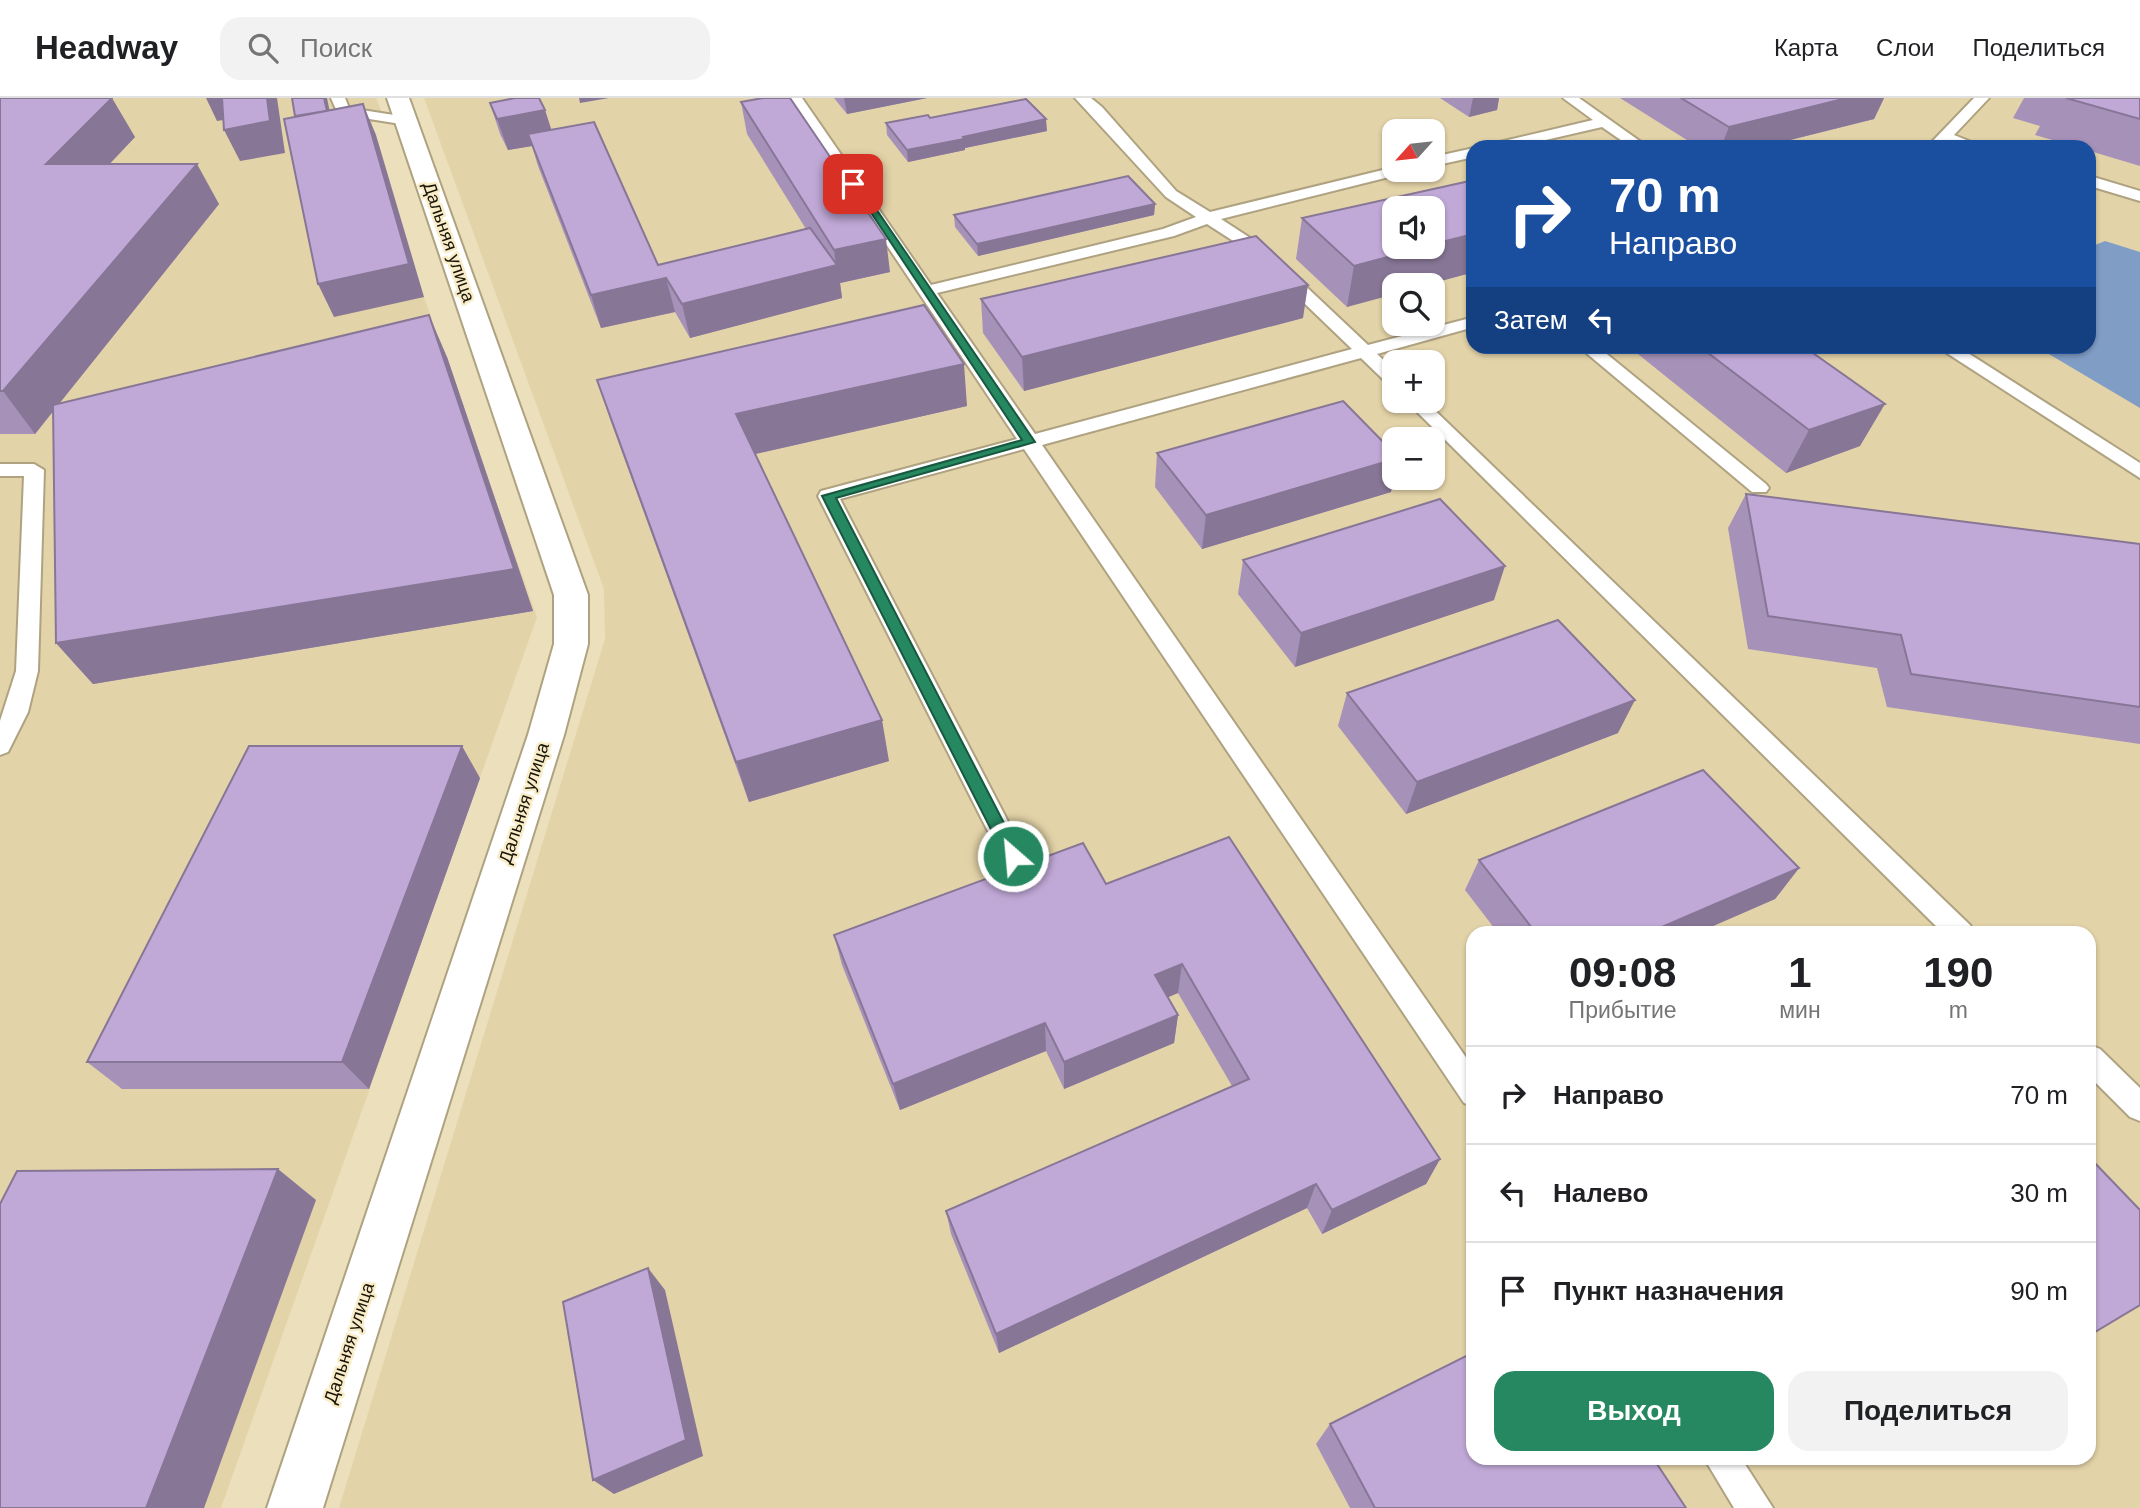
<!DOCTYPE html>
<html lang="ru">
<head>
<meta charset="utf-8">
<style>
	body { margin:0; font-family:Helvetica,sans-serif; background:#f2f2f2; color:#202124; height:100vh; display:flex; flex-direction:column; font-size:26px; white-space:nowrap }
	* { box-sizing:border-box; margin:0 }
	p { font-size:23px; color:#757577 }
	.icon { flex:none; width:38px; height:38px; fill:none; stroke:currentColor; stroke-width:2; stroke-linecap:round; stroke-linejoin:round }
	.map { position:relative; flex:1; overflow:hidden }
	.drawer { position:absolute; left:1466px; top:828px; width:630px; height:539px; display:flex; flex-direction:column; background:#fff; border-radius:21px; box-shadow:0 2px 5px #0004 }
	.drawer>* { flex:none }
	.banner { position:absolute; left:1466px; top:42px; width:630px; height:214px; border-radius:21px; box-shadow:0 2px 5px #0004; background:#1a4fa0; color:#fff; overflow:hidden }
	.needle { width:46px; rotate:243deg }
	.controls { position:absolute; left:1382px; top:21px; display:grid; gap:14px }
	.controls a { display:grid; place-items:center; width:63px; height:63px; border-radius:14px; background:#fff; box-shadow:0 2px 5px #0004; font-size:35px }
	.pin { position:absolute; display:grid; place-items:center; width:60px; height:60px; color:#fff; margin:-30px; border-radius:14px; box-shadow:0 4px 10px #0006 }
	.me { position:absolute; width:77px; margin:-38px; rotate:333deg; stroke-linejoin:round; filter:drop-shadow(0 0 5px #0008) }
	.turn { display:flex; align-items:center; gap:24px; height:147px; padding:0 28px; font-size:32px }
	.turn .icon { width:91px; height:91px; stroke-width:2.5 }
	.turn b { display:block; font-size:49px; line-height:60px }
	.then { display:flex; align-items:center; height:66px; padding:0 28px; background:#0003; gap:14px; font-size:26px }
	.eta { display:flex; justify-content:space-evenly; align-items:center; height:119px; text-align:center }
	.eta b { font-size:42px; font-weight:600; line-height:49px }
	.primary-button { display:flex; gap:14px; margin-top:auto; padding:14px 28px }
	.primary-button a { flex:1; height:80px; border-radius:21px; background:#258861; color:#fff; font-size:28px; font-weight:600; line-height:80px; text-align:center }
	.primary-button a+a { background:#f2f2f2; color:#202124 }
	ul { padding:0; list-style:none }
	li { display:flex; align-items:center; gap:21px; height:98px; padding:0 28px; border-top:2px solid #e0e0e0 }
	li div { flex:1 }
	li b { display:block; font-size:26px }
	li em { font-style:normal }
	header { display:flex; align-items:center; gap:42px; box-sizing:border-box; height:98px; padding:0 35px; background:#fff; border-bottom:2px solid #e0e0e0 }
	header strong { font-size:33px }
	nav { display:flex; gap:38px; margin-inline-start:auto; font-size:24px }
	.search { width:490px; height:63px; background:#f2f2f2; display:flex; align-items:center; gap:18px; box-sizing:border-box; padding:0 24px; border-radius:21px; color:#757577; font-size:26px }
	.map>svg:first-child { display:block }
	.built { fill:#e3d3a8; fill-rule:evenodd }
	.water { fill:#809dc6 }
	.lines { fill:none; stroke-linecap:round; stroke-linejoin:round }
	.lane-casing { stroke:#aea280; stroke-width:4 }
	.secondary-casing { stroke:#aea280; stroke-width:4 }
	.lane { fill:#fff; fill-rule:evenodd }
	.secondary { fill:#fff; fill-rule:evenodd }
	.wall { fill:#a691b9 }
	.shaded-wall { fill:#877696 }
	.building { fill:#c1a9d7; stroke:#877696; stroke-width:2 }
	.route { fill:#258861; stroke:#18583f; stroke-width:2 }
	.labels { text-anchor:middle; stroke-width:5; stroke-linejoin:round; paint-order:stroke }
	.street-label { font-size:18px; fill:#181307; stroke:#f9ecc8 }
</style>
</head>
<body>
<header>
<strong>Headway</strong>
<div class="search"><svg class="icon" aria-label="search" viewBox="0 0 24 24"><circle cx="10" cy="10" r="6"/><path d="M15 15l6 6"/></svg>Поиск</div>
<nav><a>Карта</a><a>Слои</a><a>Поделиться</a></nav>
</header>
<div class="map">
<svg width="2140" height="1410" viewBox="0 0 2140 1410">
	<rect width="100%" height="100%" fill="#ecdfbb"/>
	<g class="built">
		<polygon points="0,0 376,0 381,12 371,27 424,199 537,519 221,1410 0,1410"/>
		<path d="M 424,0 L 2140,0 L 2140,1410 L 339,1410 L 605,541 L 604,491 ZM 1395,33 L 1433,33 L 1433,72 L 1395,72 ZM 1474,49 L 2090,49 L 2090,248 L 1474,248 ZM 1395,110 L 1433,110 L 1433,149 L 1395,149 ZM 1395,187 L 1433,187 L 1433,226 L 1395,226 ZM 1395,264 L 1433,264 L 1433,303 L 1395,303 ZM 1395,341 L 1433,341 L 1433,380 L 1395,380 ZM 1474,835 L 2090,835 L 2090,1360 L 1474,1360 Z"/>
	</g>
	<polygon class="water" points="2105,143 2140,154 2140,310 2037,249 2090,248 2090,149"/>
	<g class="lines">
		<defs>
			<g id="lane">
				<polygon points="331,0 345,0 349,10 407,19 414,23 407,27 338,16"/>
				<path d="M 788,0 L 802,0 L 931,187 L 1163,131 L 1196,119 L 1166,99 L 1075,0 L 1091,0 L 1102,9 L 1176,93 L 1210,114 L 1395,69 L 1395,72 L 1408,72 L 1405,75 L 1221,121 L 1264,149 L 1368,247 L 1474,219 L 1474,229 L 1377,256 L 1395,273 L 1395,288 L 1389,287 L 1361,260 L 1042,347 L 1474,971 L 1474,1009 L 1464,1005 L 1024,351 L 840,401 L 1026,758 L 1022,765 L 1013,768 L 1004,765 L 818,398 L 821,393 L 1017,341 ZM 1207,126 L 1252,155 L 1352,251 L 1035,336 L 937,195 L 1174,138 Z"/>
				<polygon points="1563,0 1579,0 1648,49 1631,49 1602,29 1515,49 1489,49 1491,46 1593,22"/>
				<polygon points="1974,0 1989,0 1954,37 1984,49 1962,49 1947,44 1942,49 1927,49"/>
				<polygon points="1474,50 1474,59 1433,68 1433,59"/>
				<polygon points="2090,78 2140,93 2140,103 2090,88"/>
				<polygon points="1578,248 1597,248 1766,386 1769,390 1766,394 1752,394"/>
				<polygon points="1936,248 1957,248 2140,365 2140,380"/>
				<polygon points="1406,303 1425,303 1970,827 1974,835 1943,835"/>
				<polygon points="0,366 34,366 44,372 38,573 28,614 8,654 0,657 0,623 16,573 24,378 0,378"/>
				<polygon points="2090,947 2100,951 2140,990 2140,1023 2130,1019 2090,979"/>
				<polygon points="1704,1360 1741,1360 1773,1410 1734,1410"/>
			</g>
			<polygon id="secondary" points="387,0 409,0 588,497 588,546 564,637 323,1410 267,1410 528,637 554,546 554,497"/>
		</defs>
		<use href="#lane" class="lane-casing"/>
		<use href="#secondary" class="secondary-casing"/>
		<use href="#lane" class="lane"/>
		<use href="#secondary" class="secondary"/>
	</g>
	<g class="wall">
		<polygon points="0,0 135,39 109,66 219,106 59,305 447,259 533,513 93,586 56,545 53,313 35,336 0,336"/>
		<polygon points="834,0 927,0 847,16"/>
		<polygon points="1440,0 1499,0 1497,12 1469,19"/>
		<polygon points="1620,0 1884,0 1874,21 1762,49 1698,49"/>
		<polygon points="2024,0 2140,0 2140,68 2090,53 2090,49 2076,49 2035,37 2040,28 2013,20"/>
		<polygon points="741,4 890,174 840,185 842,200 690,240 675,214 601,230 538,68 532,48 508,52 500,36 490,5 545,12 551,32 658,167 806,131 747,36"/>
		<polygon points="930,20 1047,33 965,50 965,52 908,64 887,37 886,25"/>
		<polygon points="1155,106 1154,117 978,158 955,129 954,117"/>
		<polygon points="1302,120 1474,174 1426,187 1395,187 1347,209 1296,161"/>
		<polygon points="981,201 1303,220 1024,293 983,235"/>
		<polygon points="1628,248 1803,248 1860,348 1786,375"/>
		<polygon points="597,282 967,308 755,356 889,663 749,704 611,324"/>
		<polygon points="1157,355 1391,394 1202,451 1155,389"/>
		<polygon points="1746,396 2140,446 2140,646 1887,609 1877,570 1748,551 1728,430"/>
		<polygon points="1243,462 1494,502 1295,569 1238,496"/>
		<polygon points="1347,595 1618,635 1406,716 1338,628"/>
		<polygon points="480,680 369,991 122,991 87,964"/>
		<polygon points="1479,762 1799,770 1775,801 1697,835 1498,835 1465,792"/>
		<polygon points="1106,786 1440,1061 1426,1086 1322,1136 1307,1110 999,1255 951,1136 946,1113 1232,988 1178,895 1168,899 1178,917 1174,945 1064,991 1046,953 900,1012 842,867 834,837"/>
		<polygon points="1330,1326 1686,1410 1350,1410 1316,1346"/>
	</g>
	<g class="shaded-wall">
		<polygon points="112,0 135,39 71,107 46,66"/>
		<polygon points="206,0 226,0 236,20 217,23"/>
		<polygon points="267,0 277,0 285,55 240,63 224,32"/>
		<polygon points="324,0 327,0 336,45 299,40"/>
		<polygon points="579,0 609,0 580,5"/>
		<polygon points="844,0 927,0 847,16"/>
		<polygon points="1473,0 1499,0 1497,12 1469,19"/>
		<polygon points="1847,0 1884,0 1874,21 1762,49 1721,49 1729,29"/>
		<polygon points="363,6 376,37 424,199 334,219 318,186"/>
		<polygon points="545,12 555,43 528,36 532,48 508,52 497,21"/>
		<polygon points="1046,21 1047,33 965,50 965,52 908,64 907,52 963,39"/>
		<polygon points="197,66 219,106 35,336 3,293"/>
		<polygon points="1155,106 1154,117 978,158 977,146"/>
		<polygon points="1474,136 1474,174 1426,187 1395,187 1395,196 1347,209 1354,168 1425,149 1433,149 1433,146"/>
		<polygon points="886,141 890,174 840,185 842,200 690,240 682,206 836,167 834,152"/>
		<polygon points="666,180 675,214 601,230 591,197"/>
		<polygon points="1308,187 1303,220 1024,293 1022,259"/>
		<polygon points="429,217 447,259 533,513 93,586 56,545"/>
		<polygon points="964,266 967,308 746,358 736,316"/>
		<polygon points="1885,306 1860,348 1786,375 1809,332"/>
		<polygon points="1395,361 1395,377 1391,394 1202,451 1206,417"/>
		<polygon points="1505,468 1494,502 1295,569 1301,535"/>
		<polygon points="1635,602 1618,635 1406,716 1417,684"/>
		<polygon points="882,622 889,663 749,704 736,664"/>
		<polygon points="462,648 480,680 369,991 342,964"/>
		<polygon points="1799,770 1775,801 1697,835 1648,835"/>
		<polygon points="1182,866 1178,895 1152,906 1155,877"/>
		<polygon points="1178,917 1174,945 1064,991 1064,964"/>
		<polygon points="1045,925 1046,953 900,1012 893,986"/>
		<polygon points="1440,1061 1426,1086 1322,1136 1332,1112"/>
		<polygon points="278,1071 316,1102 204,1410 146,1410"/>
		<polygon points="1316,1086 1307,1110 999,1255 996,1236"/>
		<polygon points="648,1170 665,1192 703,1358 614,1396 593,1382"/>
	</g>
	<g class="building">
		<polygon points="0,0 112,0 46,66 197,66 3,293 0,293"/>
		<polygon points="222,0 267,0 270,23 224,32"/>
		<polygon points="292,0 324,0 327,13 295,18"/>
		<polygon points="515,0 539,0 545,12 497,21 490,5"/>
		<polygon points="763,0 790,0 886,141 834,152 741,4"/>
		<polygon points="1681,0 1847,0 1729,29"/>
		<polygon points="2066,0 2140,0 2140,21"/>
		<polygon points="1026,1 1046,21 963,39 964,41 907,52 886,25 928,17 930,20"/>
		<polygon points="363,6 409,166 318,186 284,21"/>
		<polygon points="594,24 658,167 810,130 837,167 682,206 666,180 591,197 528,36"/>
		<polygon points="1128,78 1155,106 977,146 954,117"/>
		<polygon points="1474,82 1474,136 1433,146 1433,110 1395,110 1395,149 1425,149 1354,168 1302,120"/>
		<polygon points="1256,138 1308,187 1022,259 981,201"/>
		<polygon points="924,207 964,266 736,316 882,622 736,664 597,282"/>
		<polygon points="429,217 514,471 56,545 53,307"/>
		<polygon points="1699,248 1803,248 1885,306 1809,332"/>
		<polygon points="1343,303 1395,356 1395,361 1206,417 1157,355"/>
		<polygon points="1746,396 2140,446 2140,609 1911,576 1901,537 1768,518"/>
		<polygon points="1440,401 1505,468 1301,535 1243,462"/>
		<polygon points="1558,522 1635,602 1417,684 1347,595"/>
		<polygon points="249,648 462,648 342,964 87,964"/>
		<polygon points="1703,672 1799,770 1648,835 1536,835 1479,762"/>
		<polygon points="1229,739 1440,1061 1332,1112 1316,1086 996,1236 946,1113 1249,981 1182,866 1155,877 1178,917 1064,964 1045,925 893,986 834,837 1083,745 1106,786"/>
		<polygon points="2090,1060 2140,1112 2140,1207 2090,1237"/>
		<polygon points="278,1071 146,1410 0,1410 0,1106 17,1073"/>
		<polygon points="648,1170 686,1342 593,1382 563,1204"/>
		<polygon points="1474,1254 1474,1360 1653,1360 1686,1410 1375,1410 1330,1326"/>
	</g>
	<polygon class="route" points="850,83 857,83 1035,344 836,400 1021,758 1013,765 1007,763 822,398 1022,342"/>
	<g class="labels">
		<g class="street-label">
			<text transform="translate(449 144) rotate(71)" y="6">Дальняя улица</text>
			<text transform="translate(524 705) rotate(-72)" y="6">Дальняя улица</text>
			<text transform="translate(349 1245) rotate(-72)" y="6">Дальняя улица</text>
		</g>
	</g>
</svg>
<div class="controls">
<a><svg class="needle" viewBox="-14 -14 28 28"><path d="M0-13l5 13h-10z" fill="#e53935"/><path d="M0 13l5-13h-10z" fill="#757577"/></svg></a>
<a><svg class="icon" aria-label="sound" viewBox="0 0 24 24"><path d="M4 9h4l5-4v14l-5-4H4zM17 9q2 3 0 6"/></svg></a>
<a><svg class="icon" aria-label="search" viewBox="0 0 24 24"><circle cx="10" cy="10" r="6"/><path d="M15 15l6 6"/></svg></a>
<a>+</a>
<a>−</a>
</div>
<div class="pin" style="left:853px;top:86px;background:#d93025"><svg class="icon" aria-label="arrive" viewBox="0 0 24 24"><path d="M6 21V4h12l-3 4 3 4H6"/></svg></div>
<svg class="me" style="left:1013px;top:758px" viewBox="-20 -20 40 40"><circle r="17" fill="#258861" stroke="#fff" stroke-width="3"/><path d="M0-11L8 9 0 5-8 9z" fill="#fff"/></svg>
<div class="banner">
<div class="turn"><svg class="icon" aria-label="right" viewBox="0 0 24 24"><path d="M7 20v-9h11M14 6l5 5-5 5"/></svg><div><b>70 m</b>Направо</div></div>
<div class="then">Затем<svg class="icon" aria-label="left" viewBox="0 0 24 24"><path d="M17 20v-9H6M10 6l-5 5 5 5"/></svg></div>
</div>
<section class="drawer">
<div class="eta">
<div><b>09:08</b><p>Прибытие</p></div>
<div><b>1</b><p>мин</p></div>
<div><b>190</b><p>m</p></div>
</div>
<ul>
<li><svg class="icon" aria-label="right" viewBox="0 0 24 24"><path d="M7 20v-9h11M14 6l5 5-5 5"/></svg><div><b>Направо</b></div><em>70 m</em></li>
<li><svg class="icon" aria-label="left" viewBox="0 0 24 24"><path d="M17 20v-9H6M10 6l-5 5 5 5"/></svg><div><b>Налево</b></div><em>30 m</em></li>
<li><svg class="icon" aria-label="arrive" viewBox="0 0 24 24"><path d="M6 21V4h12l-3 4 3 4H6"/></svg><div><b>Пункт назначения</b></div><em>90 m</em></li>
</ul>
<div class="primary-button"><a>Выход</a><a>Поделиться</a></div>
</section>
</div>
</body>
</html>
